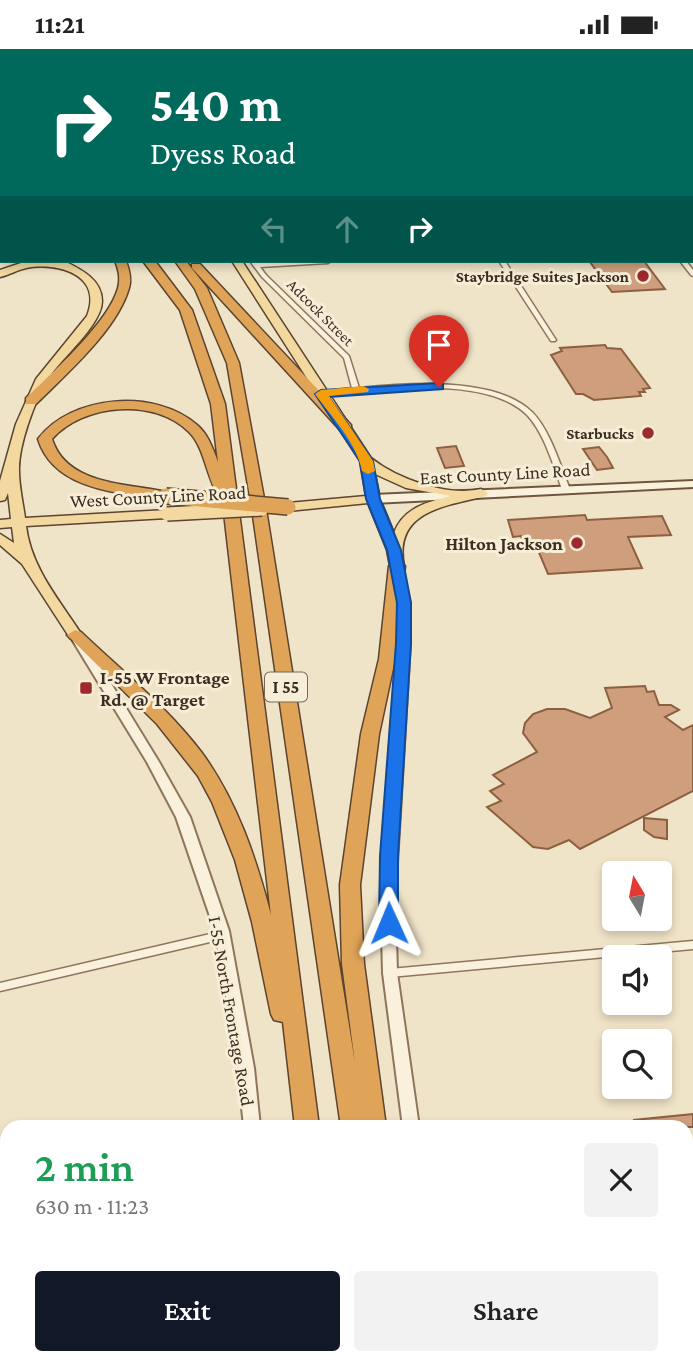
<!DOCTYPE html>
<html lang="en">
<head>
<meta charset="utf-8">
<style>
	body { margin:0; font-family:"Crimson Pro",serif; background:#f2f2f2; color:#222; height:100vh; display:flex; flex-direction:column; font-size:26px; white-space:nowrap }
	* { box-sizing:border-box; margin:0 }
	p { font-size:23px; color:#767676 }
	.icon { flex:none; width:38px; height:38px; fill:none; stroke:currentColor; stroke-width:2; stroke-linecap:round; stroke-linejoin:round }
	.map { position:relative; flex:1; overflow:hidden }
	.side { position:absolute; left:0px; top:1071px; width:693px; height:245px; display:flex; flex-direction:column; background:#fff; border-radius:21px 21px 0 0; box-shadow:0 4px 10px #0003 }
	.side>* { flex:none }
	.banner { position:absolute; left:0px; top:0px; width:693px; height:214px; box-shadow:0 4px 10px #0003; background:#00695c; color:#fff; overflow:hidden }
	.needle { width:46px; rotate:350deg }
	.buttons { position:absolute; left:602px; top:812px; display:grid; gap:14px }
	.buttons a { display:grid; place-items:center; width:70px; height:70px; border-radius:7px; background:#fff; box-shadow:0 4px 10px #0003; font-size:35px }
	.pin { position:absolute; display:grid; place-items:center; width:60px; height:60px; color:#fff; margin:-72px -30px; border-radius:50% 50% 50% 0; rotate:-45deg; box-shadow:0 0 7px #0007 }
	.pin .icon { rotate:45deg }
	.me { position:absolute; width:77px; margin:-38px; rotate:359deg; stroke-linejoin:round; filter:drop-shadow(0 0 5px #0008) }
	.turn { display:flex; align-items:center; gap:24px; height:147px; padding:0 35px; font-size:32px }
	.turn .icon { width:91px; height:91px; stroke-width:2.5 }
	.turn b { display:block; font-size:49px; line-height:60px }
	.lanes { display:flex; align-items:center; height:66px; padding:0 35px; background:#0003; justify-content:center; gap:35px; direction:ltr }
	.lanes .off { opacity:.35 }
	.round { display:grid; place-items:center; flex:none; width:74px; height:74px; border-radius:7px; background:#f2f2f2 }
	.summary { display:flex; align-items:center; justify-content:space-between; height:119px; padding:0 35px }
	h1 { font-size:42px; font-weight:600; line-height:52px; color:#1e9e55 }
	.button { display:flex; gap:14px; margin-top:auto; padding:14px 35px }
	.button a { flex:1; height:80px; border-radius:7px; background:#111827; color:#fff; font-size:28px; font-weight:600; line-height:80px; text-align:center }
	.button a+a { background:#f2f2f2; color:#222 }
	.status { display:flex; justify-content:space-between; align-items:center; height:49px; padding:0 35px; background:#fff; direction:ltr }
	.status svg { height:19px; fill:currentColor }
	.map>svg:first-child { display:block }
	.building { fill:#cf9f7d; stroke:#8d5f41; stroke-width:2 }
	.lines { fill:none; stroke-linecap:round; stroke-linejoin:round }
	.minor-casing { stroke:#8d765c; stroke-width:3 }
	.tertiary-casing { stroke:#8d765c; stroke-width:4 }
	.secondary-casing { stroke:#6f573f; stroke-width:4 }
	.primary-casing { stroke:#5b4430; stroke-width:3 }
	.motorway-casing { stroke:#5b4430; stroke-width:3 }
	.minor { fill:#faf1dc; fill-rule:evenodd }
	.tertiary { fill:#faf1dc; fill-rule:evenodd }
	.secondary { fill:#faf1dc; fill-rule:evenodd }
	.primary { fill:#f3d9a0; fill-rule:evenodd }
	.motorway { fill:#e0a458; fill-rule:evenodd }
	.rail-far1-casing { stroke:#3d2e20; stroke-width:3.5 }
	.rail-casing { stroke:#3d2e20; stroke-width:4.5 }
	.rail-far1 { stroke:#f7eed8; stroke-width:2; stroke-dasharray:5; stroke-linecap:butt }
	.rail { stroke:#f7eed8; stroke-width:2.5; stroke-dasharray:7; stroke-linecap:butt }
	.primary-bridge-casing { stroke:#5b4430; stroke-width:16; stroke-linecap:butt }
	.motorway-bridge-casing { stroke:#5b4430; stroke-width:18; stroke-linecap:butt }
	.primary-bridge { stroke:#f3d9a0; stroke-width:13 }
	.motorway-bridge { stroke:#e0a458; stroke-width:15 }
	.route { fill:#1a73e8; stroke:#114b97; stroke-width:2 }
	.slow { fill:#f59e0b }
	.poi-dot { fill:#9e2a2b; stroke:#f7eed8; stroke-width:2.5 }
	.labels { text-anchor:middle; stroke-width:6; stroke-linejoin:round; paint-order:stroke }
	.far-poi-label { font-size:16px; font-weight:bold; fill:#3d2e20; stroke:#f7eed8; text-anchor:end }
	.far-street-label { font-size:16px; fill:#3d2e20; stroke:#f7eed8 }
	.shield { fill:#f7eed8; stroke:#756857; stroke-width:2 }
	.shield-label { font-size:18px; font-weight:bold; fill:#3d2e20 }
	.street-label { font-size:19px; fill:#3d2e20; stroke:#f7eed8 }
	.poi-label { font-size:19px; font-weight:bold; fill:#3d2e20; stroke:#f7eed8; text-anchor:end }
</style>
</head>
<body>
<div class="status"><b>11:21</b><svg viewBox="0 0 49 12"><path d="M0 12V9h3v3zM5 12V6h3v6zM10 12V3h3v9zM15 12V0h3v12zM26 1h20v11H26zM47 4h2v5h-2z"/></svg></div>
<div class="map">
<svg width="693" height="1316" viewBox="0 0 693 1316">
	<rect width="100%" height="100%" fill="#f0e4c8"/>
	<g class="building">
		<polygon points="592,212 644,212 665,240 612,243 590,213"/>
		<polygon points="605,296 607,299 621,300 650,339 643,340 645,343 639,343 641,347 594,351 583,345 576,345 551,306 562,302 560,299"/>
		<polygon points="456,397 464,417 445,419 437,399"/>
		<polygon points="599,398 607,408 613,419 597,421 583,400"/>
		<polygon points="585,466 587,471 662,467 671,486 628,488 642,519 548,525 538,501 526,501 521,487 513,488 508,471"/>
		<polygon points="645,637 647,643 654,642 659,656 671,656 679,661 665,668 683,681 693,676 693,742 580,800 569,791 548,800 533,798 487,758 501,752 490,742 504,735 493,726 537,703 523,684 525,674 533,665 547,660 565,660 590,669 612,659 605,639"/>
		<polygon points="644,769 667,771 667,790 654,788 644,781"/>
		<polygon points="693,1065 693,1078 635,1078 634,1071"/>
	</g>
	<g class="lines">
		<defs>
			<g id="minor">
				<rect x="28" y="0" width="4" height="2"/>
				<polygon points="163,0 167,0 168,2 164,2"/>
				<polygon points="406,0 426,2 411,2"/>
				<polygon points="497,0 501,0 502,2 498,2"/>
				<rect x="691" y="13" width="2" height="2"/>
				<rect x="691" y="63" width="2" height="4"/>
				<polygon points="0,119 2,120 2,125 0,124"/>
				<polygon points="2,166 2,171 0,172 0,167"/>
				<polygon points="693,193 693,197 691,198 691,194"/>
				<path d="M 250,212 L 256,212 L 258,214 L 331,212 L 328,214 L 260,218 L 266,226 L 349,307 L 359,339 C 407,334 495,327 532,363 C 550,381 560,416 570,440 L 569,442 L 566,442 L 562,440 C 553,416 545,386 528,367 C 493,331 412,338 367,342 C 351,344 334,347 318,347 L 317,345 L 321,343 L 352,339 L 344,309 L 262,228 Z"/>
				<polygon points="499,212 505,212 556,291 555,292 551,292"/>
				<polygon points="680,212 686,212 693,221 693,227 691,226"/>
				<polygon points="223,882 227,883 229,886 227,889 0,942 0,934"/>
				<polygon points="693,892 693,900 390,928 386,927 384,924 386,921 390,920"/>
			</g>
			<g id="tertiary">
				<polygon points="399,525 404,528 410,554 410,594 395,849 397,924 419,1078 403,1078 383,924 381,849 398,594 398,554 394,528"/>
				<polygon points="79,589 85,592 159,713 190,768 229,882 254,1019 260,1078 244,1078 238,1019 215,882 176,768 147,713 73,592"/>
				<polygon points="269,1309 287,1309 288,1316 270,1316"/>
				<polygon points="438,1309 456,1309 458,1316 440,1316"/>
			</g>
			<polygon id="secondary" points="693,432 693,438 373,454 367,450 373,446"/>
			<g id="primary">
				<polygon points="318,0 326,0 316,2"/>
				<path d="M 64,212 C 80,220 102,230 102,252 C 102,276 61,309 48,330 C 35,351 18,397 19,422 C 19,437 23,454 25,469 L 167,461 L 174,465 L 167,469 L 26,477 C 31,519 60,552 82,586 L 75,590 L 70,589 L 22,515 L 0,496 L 0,485 L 14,494 L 12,478 L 0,479 L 0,471 L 11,470 L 8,444 L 5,451 L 0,452 L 0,432 L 16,375 L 36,330 L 87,267 C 103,226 59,213 26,219 C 17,221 9,226 0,228 L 0,221 L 24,213 Z"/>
				<path d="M 232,212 L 242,212 L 371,409 C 397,430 448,448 481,440 L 488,444 L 486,447 C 445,457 393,462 404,517 L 402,520 L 397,521 L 390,517 L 387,501 L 368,454 L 288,462 L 281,458 L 288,454 L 366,447 L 360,412 ZM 375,425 L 406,439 L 451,447 C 427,453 403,459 394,484 L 380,450 Z"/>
			</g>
			<g id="motorway">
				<polygon points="0,32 2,33 2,41 0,40"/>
				<polygon points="0,69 2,70 2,76 0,75"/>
				<path d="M 115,212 L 126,212 C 129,220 132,230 129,239 C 117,281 66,325 36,355 L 26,355 L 26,349 C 51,325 115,268 119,234 C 120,226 118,219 115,212 Z"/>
				<path d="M 143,212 L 155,212 L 192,261 L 225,355 L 319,1078 L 295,1078 L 283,973 L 274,971 L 271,965 L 252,873 L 235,811 L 212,753 L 198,727 L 157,675 L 67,586 L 75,581 L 81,583 C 122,622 168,659 202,704 C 237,752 256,809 271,866 L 222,447 L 218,446 C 206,427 205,399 189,383 C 154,348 83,355 52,390 C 67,438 131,434 171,444 L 173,447 L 166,451 C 121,444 54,442 38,390 C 71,346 155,339 197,376 C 208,385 213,400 218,413 L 211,355 L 180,261 Z"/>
				<polygon points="175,212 186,212 207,239 239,314 266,460 355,1014 342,915 340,836 361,685 379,610 389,517 397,512 405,517 395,610 379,685 360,836 364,915 386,1078 341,1078 252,460 227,314 195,240"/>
				<polygon points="192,215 200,215 351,376 351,382 341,382 192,219"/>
				<polygon points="322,1309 348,1309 349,1316 323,1316"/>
				<polygon points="377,1309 403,1309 404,1316 378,1316"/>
			</g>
		</defs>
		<use href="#minor" class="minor-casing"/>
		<use href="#tertiary" class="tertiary-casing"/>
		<use href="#secondary" class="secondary-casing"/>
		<use href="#primary" class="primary-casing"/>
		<use href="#motorway" class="motorway-casing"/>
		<use href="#minor" class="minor"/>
		<use href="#tertiary" class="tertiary"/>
		<use href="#secondary" class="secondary"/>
		<use href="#primary" class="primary"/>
		<use href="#motorway" class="motorway"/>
		<defs>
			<polyline id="rail-far1" points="237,2 239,0"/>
			<polyline id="rail" points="0,187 2,185"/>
		</defs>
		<use href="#rail-far1" class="rail-far1-casing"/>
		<use href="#rail" class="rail-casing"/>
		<use href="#rail-far1" class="rail-far1"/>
		<use href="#rail" class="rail"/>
		<defs>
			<polyline id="primary-bridge" points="167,465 262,460"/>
			<polyline id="motorway-bridge" points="166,447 288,458"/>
		</defs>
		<use href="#primary-bridge" class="primary-bridge-casing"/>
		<use href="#motorway-bridge" class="motorway-bridge-casing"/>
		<use href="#primary-bridge" class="primary-bridge"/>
		<use href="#motorway-bridge" class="motorway-bridge"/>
	</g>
	<polygon class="route" points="439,334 443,335 443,340 329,348 373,412 380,450 401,501 411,554 411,594 398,807 398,874 395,879 382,879 379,874 380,807 396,594 397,554 387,501 366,450 360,412 315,345 321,341"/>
	<path class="slow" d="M 363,337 L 369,340 L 368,343 L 329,347 L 373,412 L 375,422 L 368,425 L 362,422 C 357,394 331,367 315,345 L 321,341 Z"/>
	<g class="poi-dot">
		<circle cx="643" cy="227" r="7"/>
		<circle cx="648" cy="384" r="7"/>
		<circle cx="577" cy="494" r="7"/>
		<rect x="79" y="632" width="14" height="14" rx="3.5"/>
	</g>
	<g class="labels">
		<g class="far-poi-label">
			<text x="629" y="233">Staybridge Suites Jackson</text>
			<text x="634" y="390">Starbucks</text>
		</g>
		<g class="far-street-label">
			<text transform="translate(321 263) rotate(45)" y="6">Adcock Street</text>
		</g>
		<rect class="shield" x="265" y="623.5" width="42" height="29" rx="5"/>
		<g class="shield-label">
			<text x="286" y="644">I 55</text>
		</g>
		<g class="street-label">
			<text transform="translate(505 424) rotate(-3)" y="7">East County Line Road</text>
			<text transform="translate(158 447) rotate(-3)" y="7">West County Line Road</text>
			<text transform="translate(232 962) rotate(80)" y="7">I-55 North Frontage Road</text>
		</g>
		<g class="poi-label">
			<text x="563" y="501">Hilton Jackson</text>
			<text x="100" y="635" text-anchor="start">I-55 W Frontage<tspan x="100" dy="22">Rd. @ Target</tspan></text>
		</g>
	</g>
</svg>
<div class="buttons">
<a><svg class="needle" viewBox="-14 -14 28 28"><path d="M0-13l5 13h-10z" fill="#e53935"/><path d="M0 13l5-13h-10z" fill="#767676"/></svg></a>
<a><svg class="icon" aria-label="sound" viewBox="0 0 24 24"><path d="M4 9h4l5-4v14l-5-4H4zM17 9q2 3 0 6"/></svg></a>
<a><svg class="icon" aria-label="search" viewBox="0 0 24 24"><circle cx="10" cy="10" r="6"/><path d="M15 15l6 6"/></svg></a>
</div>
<div class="pin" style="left:439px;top:338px;background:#d93025"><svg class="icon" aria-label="arrive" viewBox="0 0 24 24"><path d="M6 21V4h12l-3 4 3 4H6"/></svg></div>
<svg class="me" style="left:389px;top:874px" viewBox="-20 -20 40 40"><path d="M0-17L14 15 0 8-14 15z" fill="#1a73e8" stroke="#fff" stroke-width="4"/></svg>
<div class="banner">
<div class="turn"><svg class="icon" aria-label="right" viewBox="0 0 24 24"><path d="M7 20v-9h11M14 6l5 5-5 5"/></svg><div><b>540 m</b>Dyess Road</div></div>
<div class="lanes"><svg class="icon off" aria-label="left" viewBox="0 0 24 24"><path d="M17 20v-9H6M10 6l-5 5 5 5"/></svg><svg class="icon off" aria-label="ahead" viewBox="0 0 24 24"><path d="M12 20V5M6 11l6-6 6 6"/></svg><svg class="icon" aria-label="right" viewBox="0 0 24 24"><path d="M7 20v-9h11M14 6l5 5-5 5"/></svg></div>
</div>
<section class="side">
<div class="summary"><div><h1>2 min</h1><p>630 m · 11:23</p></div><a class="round"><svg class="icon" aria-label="close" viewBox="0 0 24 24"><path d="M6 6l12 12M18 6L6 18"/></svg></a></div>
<div class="button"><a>Exit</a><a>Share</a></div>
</section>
</div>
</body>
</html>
